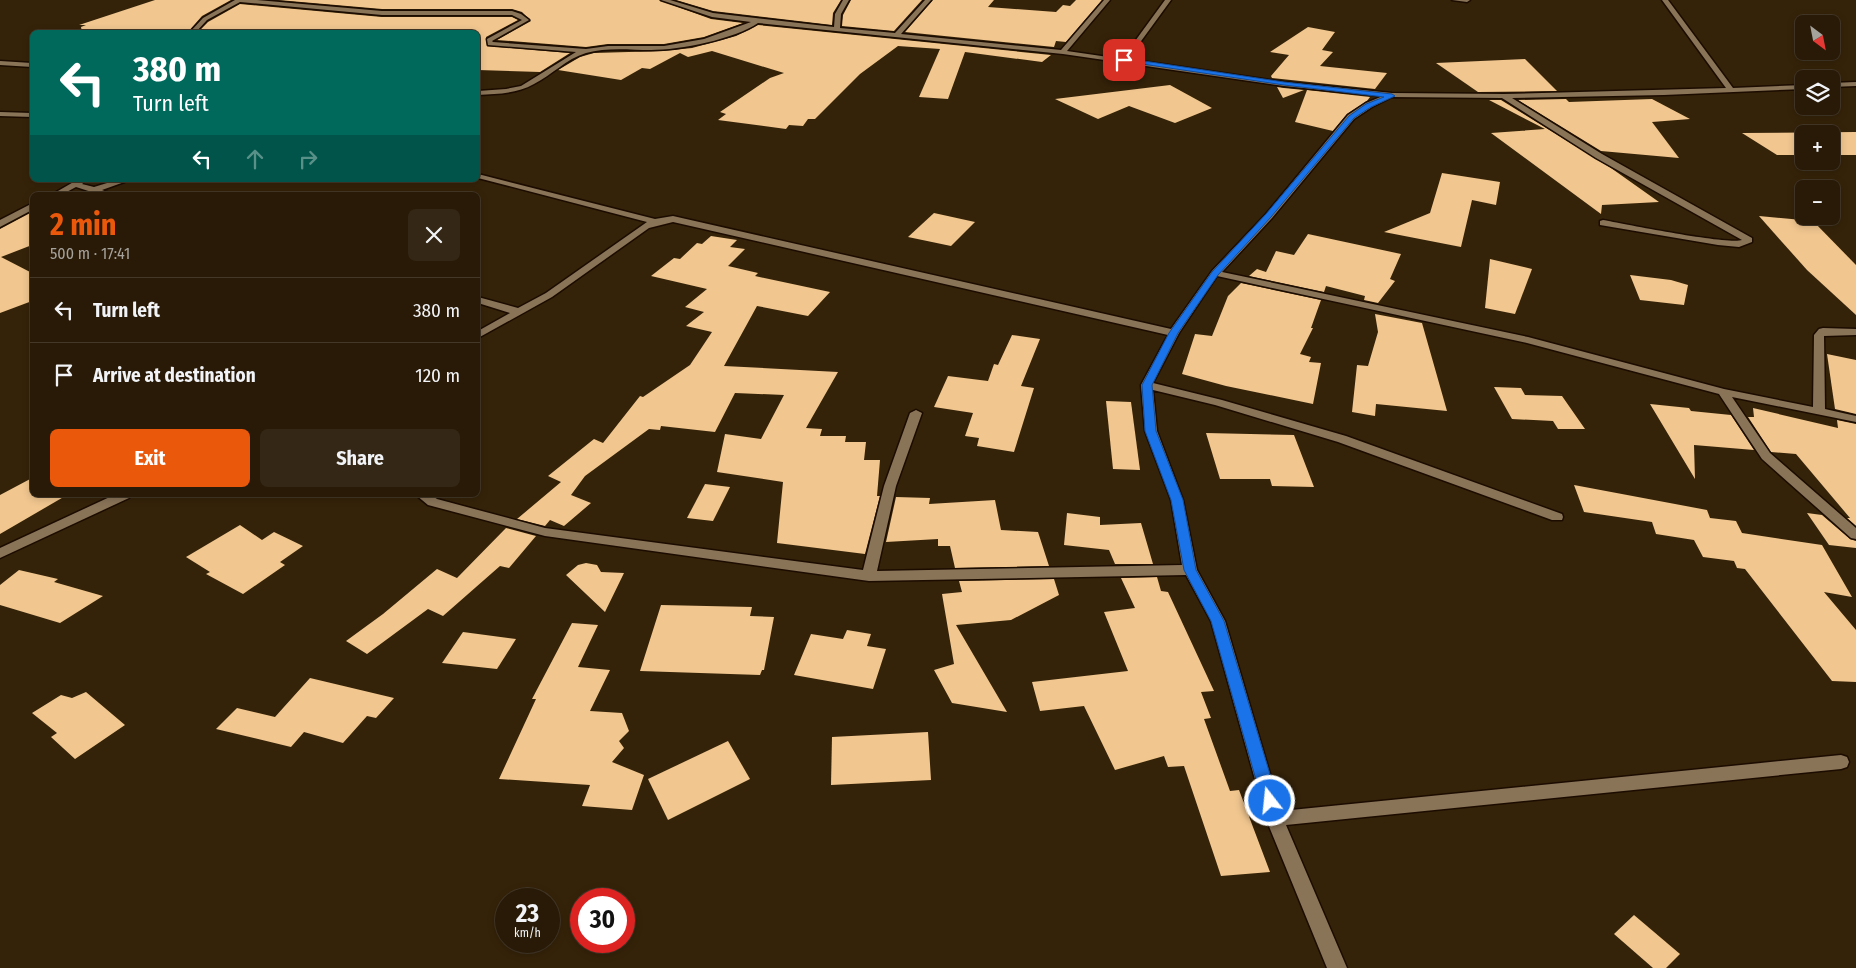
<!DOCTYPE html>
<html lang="en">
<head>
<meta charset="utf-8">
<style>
	body { margin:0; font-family:"Fira Sans Condensed",sans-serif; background:#342715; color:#f1f3f6; height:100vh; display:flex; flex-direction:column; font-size:19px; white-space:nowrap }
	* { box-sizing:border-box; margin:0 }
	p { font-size:16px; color:#a5a19b }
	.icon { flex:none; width:28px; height:28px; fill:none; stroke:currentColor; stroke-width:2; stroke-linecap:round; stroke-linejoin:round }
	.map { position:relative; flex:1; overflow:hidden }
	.drawer { position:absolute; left:30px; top:192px; width:450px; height:305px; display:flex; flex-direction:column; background:#281a07; border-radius:8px; box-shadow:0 2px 8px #0003,0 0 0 1px #443828 }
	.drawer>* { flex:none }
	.hud { position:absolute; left:30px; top:30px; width:450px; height:152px; border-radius:8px; box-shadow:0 2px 8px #0003,0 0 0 1px #443828; background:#00695c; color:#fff; overflow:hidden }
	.needle { width:32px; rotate:148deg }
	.tools { position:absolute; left:1795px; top:15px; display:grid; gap:10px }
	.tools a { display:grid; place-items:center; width:45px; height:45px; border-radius:8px; background:#281a07; box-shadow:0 2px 8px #0003,0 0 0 1px #443828; font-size:25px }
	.speed { position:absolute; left:495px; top:888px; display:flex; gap:10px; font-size:25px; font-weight:700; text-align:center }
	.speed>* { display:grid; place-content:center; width:65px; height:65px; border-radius:50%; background:#281a07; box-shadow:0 2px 8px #0003,0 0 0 1px #443828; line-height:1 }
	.speed small { font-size:12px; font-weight:400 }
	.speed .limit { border:8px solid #d22; background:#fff; color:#111 }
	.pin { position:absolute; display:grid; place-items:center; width:42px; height:42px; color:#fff; margin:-21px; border-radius:10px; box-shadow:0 2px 8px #0006 }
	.me { position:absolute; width:55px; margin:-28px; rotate:344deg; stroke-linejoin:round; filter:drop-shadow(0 0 4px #0008) }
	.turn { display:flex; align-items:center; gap:18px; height:105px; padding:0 20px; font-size:22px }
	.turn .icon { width:65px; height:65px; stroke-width:2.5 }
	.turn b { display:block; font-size:35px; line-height:42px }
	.lanes { display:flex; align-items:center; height:48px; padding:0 20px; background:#0003; justify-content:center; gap:25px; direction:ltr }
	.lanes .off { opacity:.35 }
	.round { display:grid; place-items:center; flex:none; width:52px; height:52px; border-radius:8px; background:#342715 }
	.overview { display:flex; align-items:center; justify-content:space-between; height:85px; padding:0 20px }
	h1 { font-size:30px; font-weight:700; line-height:38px; color:#ea580c }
	.primary-button { display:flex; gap:10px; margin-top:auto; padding:10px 20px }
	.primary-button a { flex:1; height:58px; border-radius:8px; background:#ea580c; color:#fff; font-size:20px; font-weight:700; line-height:58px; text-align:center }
	.primary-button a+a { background:#342715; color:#f1f3f6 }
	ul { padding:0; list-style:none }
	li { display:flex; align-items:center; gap:15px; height:65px; padding:0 20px; border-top:1px solid #443828 }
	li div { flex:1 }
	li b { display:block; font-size:19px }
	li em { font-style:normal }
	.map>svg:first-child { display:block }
	.building { fill:#f1c68f }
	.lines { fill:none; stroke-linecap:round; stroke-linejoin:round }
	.street-casing { stroke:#1c0c00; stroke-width:3 }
	.street { fill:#897458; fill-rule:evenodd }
	.route { fill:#1a73e8; stroke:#114b97 }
</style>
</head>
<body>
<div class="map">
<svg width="1856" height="968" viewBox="0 0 1856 968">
	<rect width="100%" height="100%" fill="#352309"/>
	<g class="building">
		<polygon points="155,0 231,0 202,16 188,32 82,32 81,27 86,25 79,25"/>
		<polygon points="278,0 659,0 711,19 743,23 704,37 664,44 608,44 586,47 497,40 531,21 522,12 512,9 382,9"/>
		<polygon points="676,0 841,0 833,13 832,25 713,11"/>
		<polygon points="851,0 922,0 894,31 842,26 843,15"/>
		<polygon points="933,0 994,0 988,7 1056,12 1063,5 1070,6 1076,0 1102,0 1066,42 1056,41 1054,47 905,32"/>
		<polygon points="240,4 382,17 512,17 518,20 486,37 487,46 570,53 540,72 478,70 478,32 317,30 312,32 198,32 208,22"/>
		<polygon points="758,25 1051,55 1042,62 965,52 948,99 919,97 940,49 898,46 860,74 815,119 808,119 803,126 789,125 786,129 718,120 726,114 720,112 770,78 784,73 712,51 688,57 680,53 650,69 642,68 621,80 558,70 580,57 594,53 663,51 692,48 736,36"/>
		<polygon points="1308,27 1335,32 1322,50 1333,52 1320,66 1387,73 1375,89 1272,78 1271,76 1289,55 1270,52"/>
		<polygon points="1525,59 1557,91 1478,92 1436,63"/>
		<polygon points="1170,85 1212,108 1175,123 1129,106 1098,119 1055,99"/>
		<polygon points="1277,87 1284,88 1304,90 1283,98"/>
		<polygon points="1307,90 1370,97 1367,101 1347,114 1333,131 1295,122"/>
		<polygon points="1566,99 1569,102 1652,99 1690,119 1652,122 1679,158 1601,151 1518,100"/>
		<polygon points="1489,100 1501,100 1611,168 1659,202 1602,205 1601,214 1491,133 1545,129"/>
		<polygon points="1856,132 1856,155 1831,155 1831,134 1804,134 1804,155 1777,155 1742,133"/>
		<polygon points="1442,173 1500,182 1496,205 1472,200 1461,247 1384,232 1430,213"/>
		<polygon points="32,212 32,245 1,257 32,273 32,301 0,313 0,229"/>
		<polygon points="934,213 975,222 951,246 908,237"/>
		<polygon points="1759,216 1813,221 1856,265 1856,315 1807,270"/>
		<polygon points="1308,234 1401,254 1390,279 1395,281 1378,303 1364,300 1365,296 1326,286 1324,292 1249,276 1257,269 1266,272 1276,251 1294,255"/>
		<polygon points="711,236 737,240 730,247 745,249 728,266 758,273 755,276 830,292 808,316 757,306 724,366 838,372 806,428 822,429 820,436 846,436 845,442 866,442 864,460 880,460 877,496 880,496 865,554 777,543 783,482 717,472 725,434 761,439 784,395 735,393 715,432 661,426 660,430 649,429 585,476 571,495 591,503 564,526 550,520 545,526 517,519 561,482 548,476 594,439 603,443 640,396 643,397 690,365 712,332 686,326 704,312 685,307 707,289 651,276 674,258 680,259 697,243 702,244"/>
		<polygon points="1490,259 1532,269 1515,314 1485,308"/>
		<polygon points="1630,275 1671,280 1688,285 1684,305 1640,300"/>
		<polygon points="1241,283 1321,300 1311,328 1313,328 1300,354 1311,357 1309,362 1321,363 1313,404 1226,386 1182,374 1195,334 1212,336 1228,296"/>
		<polygon points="1375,314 1422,323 1447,411 1376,404 1375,416 1352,412 1357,365 1368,366 1378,332"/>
		<polygon points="1012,335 1040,339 1021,386 1034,388 1014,452 977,446 979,438 965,436 973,413 934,407 948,376 988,381 994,364 998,365"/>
		<polygon points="1827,354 1856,360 1856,414 1835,409"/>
		<polygon points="1494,387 1521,388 1525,395 1562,396 1585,429 1558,429 1553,421 1512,419"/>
		<polygon points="1106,401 1131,402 1140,470 1113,469"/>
		<polygon points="1650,404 1689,408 1691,411 1731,415 1754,450 1694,445 1695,479"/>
		<polygon points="1753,408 1838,428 1837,420 1856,424 1856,526 1847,518 1850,518 1796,454 1771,452 1748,417 1754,417"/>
		<polygon points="1206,433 1294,435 1314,487 1272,486 1270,479 1220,479"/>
		<polygon points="32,478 32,495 67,495 0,534 0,495"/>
		<polygon points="705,484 730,487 713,521 687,518"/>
		<polygon points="1574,485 1707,510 1710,518 1736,521 1742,533 1822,545 1852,597 1824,592 1856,630 1856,682 1832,681 1745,569 1737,568 1734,561 1703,557 1694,540 1656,534 1652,522 1584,512"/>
		<polygon points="896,497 930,498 929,504 995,500 1001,530 1038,532 1049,566 955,568 950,546 938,546 938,539 886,542"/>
		<polygon points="1067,513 1100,517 1100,525 1141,523 1153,564 1115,564 1109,550 1064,545"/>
		<polygon points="1807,513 1822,515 1850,539 1856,541 1856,548 1829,545"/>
		<polygon points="240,525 262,540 274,532 303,546 280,562 285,565 243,594 206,574 210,572 186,557"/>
		<polygon points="506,528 536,536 509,568 500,566 443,616 428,609 367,654 346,641 383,614 437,569 457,578"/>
		<polygon points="586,563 597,565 601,572 624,573 605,612 566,575 578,565"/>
		<polygon points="19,570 58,579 54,582 103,596 60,623 0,605 0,585"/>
		<polygon points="1157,577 1161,591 1168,592 1214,691 1201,692 1211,718 1204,719 1230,791 1239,790 1270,872 1221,876 1184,766 1168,767 1164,756 1115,770 1084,706 1040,711 1032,682 1128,671 1104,612 1135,608 1121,578"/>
		<polygon points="1054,579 1059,595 1011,620 956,625 1007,712 952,703 934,670 954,664 942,594 962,592 959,581"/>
		<polygon points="661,605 752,607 750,616 774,617 764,670 762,670 760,675 640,671"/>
		<polygon points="572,623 598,625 578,667 610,670 590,711 622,713 629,731 619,741 624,748 612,762 644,775 632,810 582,806 590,785 499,779 536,699 532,699"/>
		<polygon points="847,630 871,634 867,646 886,649 873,689 794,675 811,634 843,639"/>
		<polygon points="463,632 516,639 497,669 442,663"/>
		<polygon points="310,678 394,698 376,718 367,716 343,743 304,732 291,747 216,729 237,708 275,717"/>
		<polygon points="86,692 125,725 75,759 51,737 57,733 32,713 61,695 72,698"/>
		<polygon points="928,732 931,780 831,785 832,737"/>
		<polygon points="728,741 750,779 668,820 648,779"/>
		<polygon points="1634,915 1680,954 1666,968 1653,968 1614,934"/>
	</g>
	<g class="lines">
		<defs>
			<g id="street">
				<path d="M 235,0 L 257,0 L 382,11 L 512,11 L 521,14 L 529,20 L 492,41 L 493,42 L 586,49 L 608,46 L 664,46 L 704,39 L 751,22 L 712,17 L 661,0 L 670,0 L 713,13 L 834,27 L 835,14 L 843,0 L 849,0 L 841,14 L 840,28 L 895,33 L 925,0 L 931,0 L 901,34 L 1061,50 L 1104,0 L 1110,0 L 1067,51 L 1122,59 L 1165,0 L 1171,0 L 1128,59 L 1284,82 L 1392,93 L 1504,94 L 1726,88 L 1662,0 L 1668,0 L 1733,88 L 1804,85 L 1804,89 L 1664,95 L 1512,98 L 1602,154 L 1752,238 L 1752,242 L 1739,247 L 1718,245 L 1600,225 L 1600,221 L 1603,220 C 1625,224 1728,245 1742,240 L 1596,158 L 1502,98 L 1392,97 L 1372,107 L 1354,119 L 1272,218 L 1222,272 L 1528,337 L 1724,389 L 1813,407 L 1814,335 L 1819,329 L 1823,328 L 1856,329 L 1856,335 L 1824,336 L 1825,409 L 1856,416 L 1856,422 L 1732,397 L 1770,453 L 1856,528 L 1856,539 L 1851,538 L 1762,459 L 1719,394 L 1527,343 L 1217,276 L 1179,333 L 1153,383 L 1222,400 L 1346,436 L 1562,514 L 1563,517 L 1562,520 L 1552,520 L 1338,442 L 1215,405 L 1153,390 L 1157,431 L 1183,500 L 1197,570 L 1225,621 L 1281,811 L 1841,755 L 1847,757 L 1849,762 L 1847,767 L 1841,769 L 1286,825 L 1347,968 L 1327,968 L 1266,819 L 1211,621 L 1186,575 L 869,581 L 545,536 L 428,505 L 416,495 L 431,495 L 437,499 L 545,528 L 863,570 L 884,486 L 910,413 L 916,410 L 922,413 L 896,486 L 877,571 L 1182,565 L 1171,500 L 1145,431 L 1141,385 L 1168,335 L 673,222 L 649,228 L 552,297 L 478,338 L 478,331 L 510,313 L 478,303 L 478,297 L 518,308 L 546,293 L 647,222 L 478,178 L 478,174 L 655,219 L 673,216 L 1171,329 L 1212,271 L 1266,214 L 1348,115 L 1366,103 L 1383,96 L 1284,86 L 1063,54 L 758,23 C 735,39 680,50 651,50 C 630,50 607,47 586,53 C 566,59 552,75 534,84 C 516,94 497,94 478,95 L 478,91 L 506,89 L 521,86 L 576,52 L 488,45 L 487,39 L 522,20 L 512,15 L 382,15 L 240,2 L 207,20 L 196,32 L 190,32 L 203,18 Z"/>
				<polygon points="1452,0 1470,0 1467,2"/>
				<polygon points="0,61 32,63 32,67 0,65"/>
				<polygon points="1856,82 1856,86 1831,87 1831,83"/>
				<polygon points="0,112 32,113 32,117 0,116"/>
				<polygon points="77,180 87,180 82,184 94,187 117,180 130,180 102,190 114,195 101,195 76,187 61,195 51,195"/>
				<polygon points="29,205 32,205 32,210 0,227 0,220"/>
				<polygon points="114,495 131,495 129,498 0,558 0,548"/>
			</g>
		</defs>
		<use href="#street" class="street-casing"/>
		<use href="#street" class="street"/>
	</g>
	<polygon class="route" points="1124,58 1284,82 1392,94 1395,96 1371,107 1354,118 1271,217 1218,275 1178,333 1152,385 1156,431 1183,500 1196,570 1224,621 1278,801 1275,806 1270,807 1264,806 1262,801 1211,621 1184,570 1171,500 1145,431 1142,385 1169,333 1212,272 1266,214 1349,116 1366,104 1384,97 1284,85 1122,61"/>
</svg>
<div class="tools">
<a><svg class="needle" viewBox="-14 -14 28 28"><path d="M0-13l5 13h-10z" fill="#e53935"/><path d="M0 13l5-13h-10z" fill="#a5a19b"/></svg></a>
<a><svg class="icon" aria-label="layers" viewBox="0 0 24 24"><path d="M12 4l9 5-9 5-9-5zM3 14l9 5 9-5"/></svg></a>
<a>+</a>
<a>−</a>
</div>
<div class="speed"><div>23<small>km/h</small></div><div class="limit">30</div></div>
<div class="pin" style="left:1124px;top:60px;background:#d93025"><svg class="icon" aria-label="arrive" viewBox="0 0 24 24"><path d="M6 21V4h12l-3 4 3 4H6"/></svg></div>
<svg class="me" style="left:1270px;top:801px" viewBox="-20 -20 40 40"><circle r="17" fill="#1a73e8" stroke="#fff" stroke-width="3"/><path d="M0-11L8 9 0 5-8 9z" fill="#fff"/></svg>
<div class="hud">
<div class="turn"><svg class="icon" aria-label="left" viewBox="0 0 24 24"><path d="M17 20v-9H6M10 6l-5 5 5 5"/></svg><div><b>380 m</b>Turn left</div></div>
<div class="lanes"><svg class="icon" aria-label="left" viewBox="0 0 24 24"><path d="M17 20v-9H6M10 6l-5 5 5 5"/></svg><svg class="icon off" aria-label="ahead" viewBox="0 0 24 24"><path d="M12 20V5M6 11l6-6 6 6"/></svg><svg class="icon off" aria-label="right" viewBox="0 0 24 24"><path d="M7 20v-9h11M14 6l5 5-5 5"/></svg></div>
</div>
<section class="drawer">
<div class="overview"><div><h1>2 min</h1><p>500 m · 17:41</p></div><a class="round"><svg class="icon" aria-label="close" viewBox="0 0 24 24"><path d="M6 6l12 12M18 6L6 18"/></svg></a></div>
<ul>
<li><svg class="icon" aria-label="left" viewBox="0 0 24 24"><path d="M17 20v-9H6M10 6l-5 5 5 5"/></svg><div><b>Turn left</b></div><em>380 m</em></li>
<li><svg class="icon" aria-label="arrive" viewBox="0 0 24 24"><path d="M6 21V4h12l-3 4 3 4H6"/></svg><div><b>Arrive at destination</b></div><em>120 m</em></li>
</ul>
<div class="primary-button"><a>Exit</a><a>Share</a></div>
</section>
</div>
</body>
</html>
